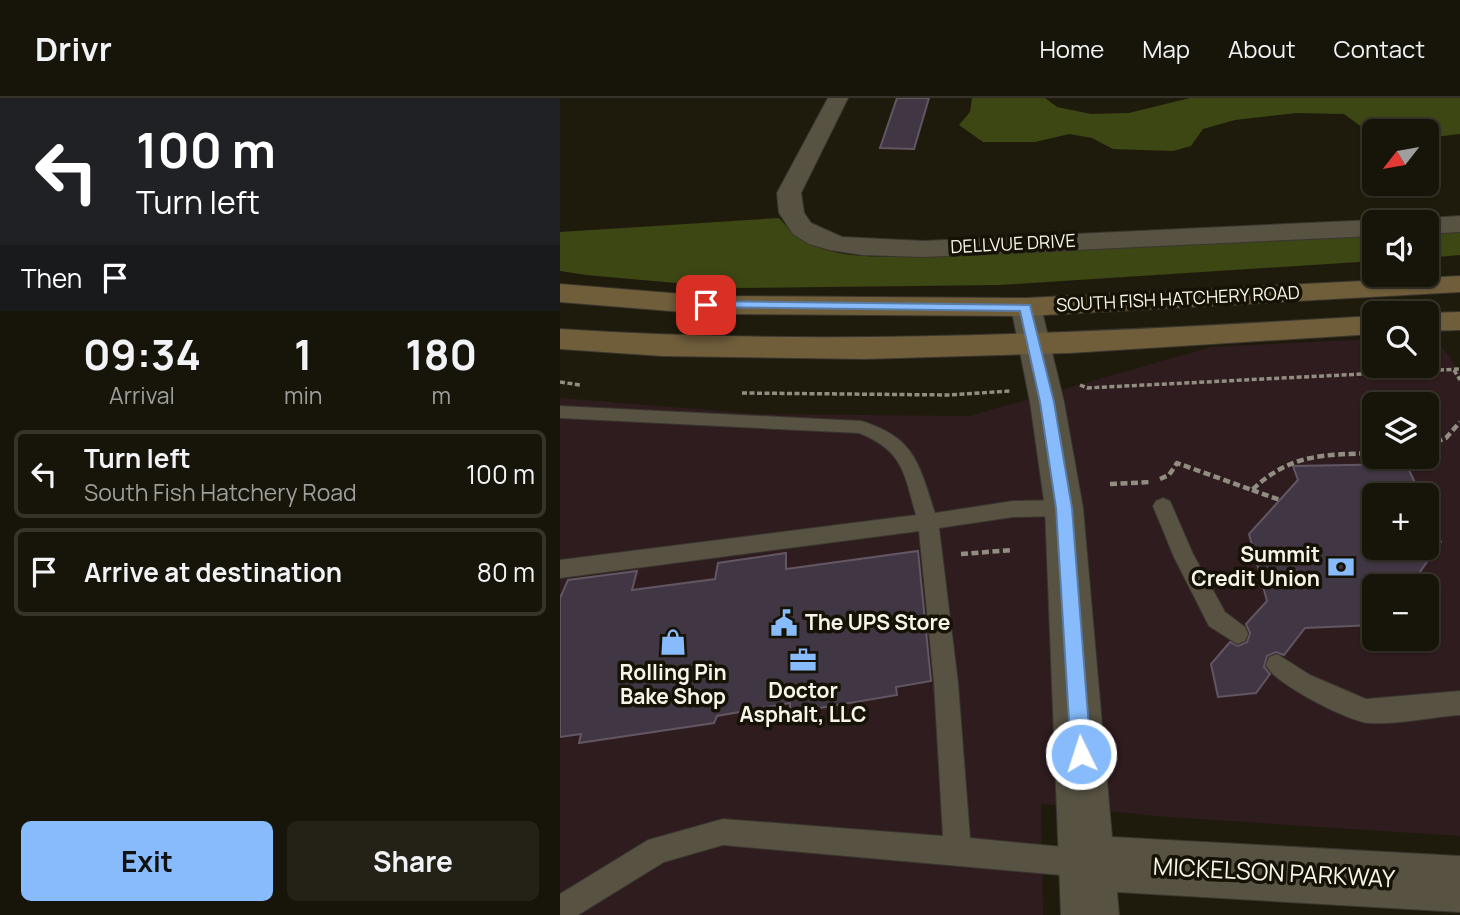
<!DOCTYPE html>
<html lang="en">
<head>
<meta charset="utf-8">
<style>
	body { margin:0; font-family:Manrope,sans-serif; background:#242117; color:#f1f3f6; height:100vh; display:flex; flex-direction:column; font-size:26px; white-space:nowrap }
	* { box-sizing:border-box; margin:0 }
	p { font-size:23px; color:#9e9e9c }
	.icon { flex:none; width:38px; height:38px; fill:none; stroke:currentColor; stroke-width:2; stroke-linecap:round; stroke-linejoin:round }
	.map { position:relative; flex:1; overflow:hidden }
	.side { display:flex; flex-direction:column; background:#171409; width:560px }
	.side>* { flex:none }
	.top-card { background:#202124; color:#fff; overflow:hidden }
	.needle { width:46px; rotate:239deg }
	.tools { position:absolute; left:802px; top:21px; display:grid; gap:14px }
	.tools a { display:grid; place-items:center; width:77px; height:77px; border-radius:10px; background:#171409; box-shadow:0 2px 5px #0004,0 0 0 2px #36332a; font-size:35px }
	.pin { position:absolute; display:grid; place-items:center; width:60px; height:60px; color:#fff; margin:-30px; border-radius:14px; box-shadow:0 4px 10px #0006 }
	.me { position:absolute; width:77px; margin:-38px; rotate:356deg; stroke-linejoin:round; filter:drop-shadow(0 0 5px #0008) }
	.turn { display:flex; align-items:center; gap:24px; height:147px; padding:0 21px; font-size:32px }
	.turn .icon { width:91px; height:91px; stroke-width:2.5 }
	.turn b { display:block; font-size:49px; line-height:60px }
	.then { display:flex; align-items:center; height:66px; padding:0 21px; background:#0003; gap:14px; font-size:26px }
	.eta { display:flex; justify-content:space-evenly; align-items:center; height:119px; text-align:center }
	.eta b { font-size:42px; font-weight:700; line-height:49px }
	.primary-button { display:flex; gap:14px; margin-top:auto; padding:14px 21px }
	.primary-button a { flex:1; height:80px; border-radius:10px; background:#87bbfb; color:#111; font-size:28px; font-weight:700; line-height:80px; text-align:center }
	.primary-button a+a { background:#242117; color:#f1f3f6 }
	ul { padding:0; list-style:none }
	li { display:flex; align-items:center; gap:21px; height:88px; margin:0 14px 10px; padding:0 7px; border:4px solid #36332a; border-radius:10px }
	li div { flex:1 }
	li b { display:block; font-size:26px }
	li em { font-style:normal }
	header { display:flex; align-items:center; gap:42px; box-sizing:border-box; height:98px; padding:0 35px; background:#171409; border-bottom:2px solid #36332a }
	header strong { font-size:33px }
	nav { display:flex; gap:38px; margin-inline-start:auto; font-size:24px }
	main { display:flex; flex:1; min-height:0 }
	.map>svg:first-child { display:block }
	.commercial { fill:#2f1c1f; fill-rule:evenodd }
	.forest { fill:#3c4714 }
	.building { fill:#413643; stroke:#625663; stroke-width:2 }
	.lines { fill:none; stroke-linecap:round; stroke-linejoin:round }
	.service-casing { stroke:#39362f; stroke-width:2 }
	.minor-casing { stroke:#39362f; stroke-width:2 }
	.secondary-casing { stroke:#39362f; stroke-width:2 }
	.path-far1 { stroke:#918e81; stroke-width:3.5; stroke-dasharray:5 2.5; stroke-linecap:butt }
	.path { stroke:#918e81; stroke-width:4.5; stroke-dasharray:7 3.5; stroke-linecap:butt }
	.service { fill:#575242; fill-rule:evenodd }
	.minor { fill:#575242; fill-rule:evenodd }
	.secondary { fill:#705e3b; fill-rule:evenodd }
	.route { fill:#87bbfb; stroke:#587aa3; stroke-width:2 }
	.labels { text-anchor:middle; stroke-width:7; stroke-linejoin:round; paint-order:stroke }
	.far-street-label { font-size:18px; fill:#f7f4ea; stroke:#161205 }
	.poi-label { font-size:21px; font-weight:bold; fill:#f7f4ea; stroke:#161205 }
	.near-street-label { font-size:24px; fill:#f7f4ea; stroke:#161205 }
</style>
</head>
<body>
<header>
<strong>Drivr</strong>
<nav><a>Home</a><a>Map</a><a>About</a><a>Contact</a></nav>
</header>
<main>
<section class="side">
<div class="top-card">
<div class="turn"><svg class="icon" aria-label="left" viewBox="0 0 24 24"><path d="M17 20v-9H6M10 6l-5 5 5 5"/></svg><div><b>100 m</b>Turn left</div></div>
<div class="then">Then<svg class="icon" aria-label="arrive" viewBox="0 0 24 24"><path d="M6 21V4h12l-3 4 3 4H6"/></svg></div>
</div>
<div class="eta">
<div><b>09:34</b><p>Arrival</p></div>
<div><b>1</b><p>min</p></div>
<div><b>180</b><p>m</p></div>
</div>
<ul>
<li><svg class="icon" aria-label="left" viewBox="0 0 24 24"><path d="M17 20v-9H6M10 6l-5 5 5 5"/></svg><div><b>Turn left</b><p>South Fish Hatchery Road</p></div><em>100 m</em></li>
<li><svg class="icon" aria-label="arrive" viewBox="0 0 24 24"><path d="M6 21V4h12l-3 4 3 4H6"/></svg><div><b>Arrive at destination</b></div><em>80 m</em></li>
</ul>
<div class="primary-button"><a>Exit</a><a>Share</a></div>
</section>
<div class="map">
<svg width="900" height="817" viewBox="0 0 900 817">
	<rect width="100%" height="100%" fill="#1f1b0c"/>
	<path class="commercial" d="M 866,238 L 873,238 L 900,273 L 900,738 L 606,719 L 481,706 L 483,817 L 0,817 L 0,300 L 198,316 L 410,318 L 651,249 L 814,241 L 814,268 L 866,268 ZM 814,306 L 866,306 L 866,359 L 814,359 ZM 814,397 L 866,397 L 866,450 L 814,450 ZM 814,488 L 866,488 L 866,541 L 814,541 Z"/>
	<g class="forest">
		<polygon points="412,0 485,0 497,9 531,16 569,15 630,0 900,0 900,36 866,40 866,33 814,33 814,38 784,16 737,15 675,22 643,31 631,48 613,53 553,51 532,40 509,36 475,44 423,44 399,27 410,14"/>
		<path d="M 219,120 C 225,126 231,135 239,139 C 275,164 325,158 366,158 L 814,136 L 814,163 L 439,187 L 172,190 L 26,177 L 0,173 L 0,134 Z"/>
		<polygon points="900,132 900,157 866,160 866,134"/>
	</g>
	<g class="building">
		<polygon points="337,0 369,0 354,51 320,50"/>
		<polygon points="846,366 861,397 814,397 814,450 866,450 866,410 881,444 850,488 814,488 814,527 745,530 724,557 716,554 707,558 704,569 710,576 696,595 658,599 651,566 670,544 678,548 687,544 690,535 686,526 707,503 689,436 738,382 733,368"/>
		<polygon points="358,453 371,583 336,589 337,597 230,615 230,605 157,618 154,625 19,645 21,636 0,639 0,500 8,482 77,473 72,492 155,481 158,465 226,455 226,471"/>
	</g>
	<g class="lines">
		<defs>
			<g id="service">
				<path d="M 0,308 L 301,323 C 355,339 359,366 375,415 L 453,403 L 504,402 L 511,405 L 514,410 L 511,415 L 504,418 L 453,419 L 379,430 L 398,585 L 410,740 L 524,751 L 534,755 L 538,765 L 534,775 L 524,779 L 163,747 L 104,764 L 18,817 L 0,817 L 0,796 L 88,742 L 163,721 L 383,738 L 374,585 L 359,433 L 0,480 L 0,462 L 356,417 C 344,376 344,353 299,335 L 0,320 Z"/>
				<polygon points="603,400 610,403 633,456 665,514 685,529 688,536 685,543 677,546 649,528 614,459 593,408 596,403"/>
				<path d="M 717,556 L 750,577 L 806,601 L 900,593 L 900,617 C 872,619 836,627 808,625 C 788,623 713,585 706,567 L 709,559 Z"/>
			</g>
			<g id="minor">
				<polygon points="268,0 288,0 241,95 244,115 251,125 282,139 364,143 814,122 822,124 814,124 814,138 364,159 302,157 270,152 249,146 233,136 219,115 217,95"/>
				<polygon points="900,118 900,134 866,136 866,124 856,124 866,120"/>
				<polygon points="466,200 476,203 481,209 504,304 523,410 552,739 900,758 900,814 557,794 559,817 501,817 485,410 470,304 451,209 456,203"/>
			</g>
			<g id="secondary">
				<polygon points="900,178 900,194 466,218 147,216 0,204 0,186 147,198 466,200"/>
				<polygon points="900,214 900,232 866,233 866,215 864,215"/>
				<path d="M 814,218 L 814,236 L 509,255 L 305,261 L 102,258 L 0,251 L 0,231 C 274,249 541,234 814,218 Z"/>
			</g>
		</defs>
		<use href="#service" class="service-casing"/>
		<use href="#minor" class="minor-casing"/>
		<use href="#secondary" class="secondary-casing"/>
		<g class="path-far1">
			<polyline points="894,272 900,282"/>
			<polyline points="0,284 20,287"/>
			<polyline points="520,287 527,290 900,271"/>
			<polyline points="182,295 390,297 450,293"/>
		</g>
		<g class="path">
			<polyline points="866,348 886,340 900,324"/>
			<path d="M 600,381 L 609,377 L 617,365 L 692,392 C 731,355 764,357 814,355"/>
			<polyline points="550,386 591,384"/>
			<polyline points="692,392 720,402"/>
			<polyline points="401,456 453,452"/>
		</g>
		<use href="#service" class="service"/>
		<use href="#minor" class="minor"/>
		<use href="#secondary" class="secondary"/>
	</g>
	<polygon class="route" points="146,203 470,207 494,304 512,410 531,656 528,664 521,667 514,664 511,656 496,410 480,304 460,213 142,209 142,204"/>
	<defs>
		<symbol id="bank-bare" viewBox="-9 -9 18 18"><path d="M-6-4H6V4H-6ZM0-2.3a2.3 2.3 0 1 0 0 4.6a2.3 2.3 0 1 0 0-4.6Z" fill="#87bbfb" stroke="#161205" stroke-width="2.5" paint-order="stroke"/></symbol>
		<symbol id="civic-bare" viewBox="-9 -9 18 18"><path d="M-.6-6.5H3V-4.5H.6V-3L4-1V1h2V6H-6V1h2V-1L-.6-3ZM-1.2 2.5V6h2.4V2.5Z" fill="#87bbfb" stroke="#161205" stroke-width="2.5" paint-order="stroke"/></symbol>
		<symbol id="shop-bare" viewBox="-9 -9 18 18"><path d="M-5-2.5h2.3a2.7 3.5 0 0 1 5.4 0H5L5.5 6h-11ZM-1.5-2.5h3a1.5 2.3 0 0 0-3 0Z" fill="#87bbfb" stroke="#161205" stroke-width="2.5" paint-order="stroke"/></symbol>
		<symbol id="office-bare" viewBox="-9 -9 18 18"><path d="M-6-3h4V-5.5h4V-3h4V5H-6ZM-1-4.5V-3h2v-1.5ZM-6 0V1H6V0Z" fill="#87bbfb" stroke="#161205" stroke-width="2.5" paint-order="stroke"/></symbol>
	</defs>
	<g fill-rule="evenodd">
		<use href="#bank-bare" x="762" y="450" width="38" height="38"/>
		<use href="#civic-bare" x="205" y="506" width="38" height="38"/>
		<use href="#shop-bare" x="94" y="525" width="38" height="38"/>
		<use href="#office-bare" x="224" y="543" width="38" height="38"/>
	</g>
	<g class="labels">
		<g class="far-street-label">
			<text transform="translate(453 146) rotate(-3)" y="6">DELLVUE DRIVE</text>
			<text transform="translate(618 201) rotate(-3)" y="6">SOUTH FISH HATCHERY ROAD</text>
		</g>
		<g class="poi-label">
			<text x="760" y="464" text-anchor="end">Summit<tspan x="760" dy="24">Credit Union</tspan></text>
			<text x="245" y="532" text-anchor="start">The UPS Store</text>
			<text x="113" y="582">Rolling Pin<tspan x="113" dy="24">Bake Shop</tspan></text>
			<text x="243" y="600">Doctor<tspan x="243" dy="24">Asphalt, LLC</tspan></text>
		</g>
		<g class="near-street-label">
			<text transform="translate(714 775) rotate(3)" y="8">MICKELSON PARKWAY</text>
		</g>
	</g>
</svg>
<div class="tools">
<a><svg class="needle" viewBox="-14 -14 28 28"><path d="M0-13l5 13h-10z" fill="#e53935"/><path d="M0 13l5-13h-10z" fill="#9e9e9c"/></svg></a>
<a><svg class="icon" aria-label="sound" viewBox="0 0 24 24"><path d="M4 9h4l5-4v14l-5-4H4zM17 9q2 3 0 6"/></svg></a>
<a><svg class="icon" aria-label="search" viewBox="0 0 24 24"><circle cx="10" cy="10" r="6"/><path d="M15 15l6 6"/></svg></a>
<a><svg class="icon" aria-label="layers" viewBox="0 0 24 24"><path d="M12 4l9 5-9 5-9-5zM3 14l9 5 9-5"/></svg></a>
<a>+</a>
<a>−</a>
</div>
<div class="pin" style="left:146px;top:207px;background:#d93025"><svg class="icon" aria-label="arrive" viewBox="0 0 24 24"><path d="M6 21V4h12l-3 4 3 4H6"/></svg></div>
<svg class="me" style="left:521px;top:656px" viewBox="-20 -20 40 40"><circle r="17" fill="#87bbfb" stroke="#fff" stroke-width="3"/><path d="M0-11L8 9 0 5-8 9z" fill="#fff"/></svg>
</div>
</main>
</body>
</html>
